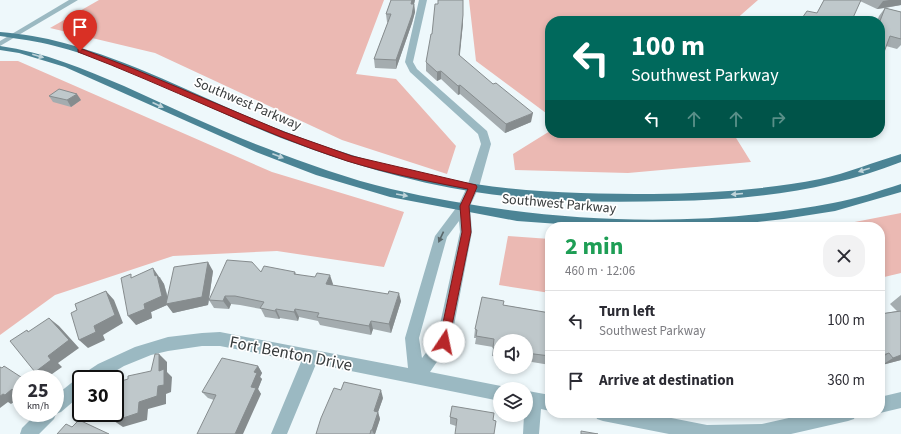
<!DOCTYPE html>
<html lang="en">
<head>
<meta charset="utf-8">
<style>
	body { margin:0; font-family:"Source Sans 3",sans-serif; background:#f2f2f3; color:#2b2b33; height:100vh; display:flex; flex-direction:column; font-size:15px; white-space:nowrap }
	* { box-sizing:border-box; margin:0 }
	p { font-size:13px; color:#7c7c81 }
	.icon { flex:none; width:22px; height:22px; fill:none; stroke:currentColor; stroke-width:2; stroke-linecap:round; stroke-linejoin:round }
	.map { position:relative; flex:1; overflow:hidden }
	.side { position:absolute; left:545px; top:222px; width:340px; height:196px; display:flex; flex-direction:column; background:#fff; border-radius:16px; box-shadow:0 2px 6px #0003 }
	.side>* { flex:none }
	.top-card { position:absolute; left:545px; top:16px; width:340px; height:122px; border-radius:16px; box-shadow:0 2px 6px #0003; background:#00695c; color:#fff; overflow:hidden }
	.controls { position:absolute; left:493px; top:334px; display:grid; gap:8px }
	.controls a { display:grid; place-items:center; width:40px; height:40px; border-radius:50%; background:#fff; box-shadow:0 2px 6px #0003; font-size:20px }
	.speed { position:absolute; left:12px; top:370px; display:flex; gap:8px; font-size:20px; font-weight:700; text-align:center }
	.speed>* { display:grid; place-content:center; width:52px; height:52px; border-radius:50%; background:#fff; box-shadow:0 2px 6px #0003; line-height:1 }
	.speed small { font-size:10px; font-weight:400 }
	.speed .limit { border:2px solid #111; border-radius:6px; background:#fff; color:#111 }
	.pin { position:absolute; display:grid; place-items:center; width:34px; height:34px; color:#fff; margin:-41px -17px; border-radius:50% 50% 50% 0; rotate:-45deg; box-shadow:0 0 4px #0007 }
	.pin .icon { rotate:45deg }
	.me { position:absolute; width:44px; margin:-22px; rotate:11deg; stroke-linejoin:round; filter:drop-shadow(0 0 3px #0008) }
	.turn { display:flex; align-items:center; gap:14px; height:84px; padding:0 20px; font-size:18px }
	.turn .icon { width:52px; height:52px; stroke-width:2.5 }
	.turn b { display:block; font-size:28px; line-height:34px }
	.lanes { display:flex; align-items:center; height:38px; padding:0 20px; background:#0003; justify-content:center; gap:20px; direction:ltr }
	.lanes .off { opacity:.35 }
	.round { display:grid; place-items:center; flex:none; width:42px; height:42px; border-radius:16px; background:#f2f2f3 }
	.headline { display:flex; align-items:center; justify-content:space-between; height:68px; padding:0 20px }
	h1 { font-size:24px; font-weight:700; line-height:30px; color:#1e9e55 }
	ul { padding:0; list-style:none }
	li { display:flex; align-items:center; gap:12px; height:60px; padding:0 20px; border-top:1px solid #e1e1e2 }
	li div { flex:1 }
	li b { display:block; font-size:15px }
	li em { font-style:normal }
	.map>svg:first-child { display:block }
	.green { fill:#ebb9b3 }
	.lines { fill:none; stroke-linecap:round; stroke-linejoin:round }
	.minor { fill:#9bb9c2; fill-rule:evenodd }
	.major { fill:#4b8495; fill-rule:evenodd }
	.wall { fill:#a4acaf }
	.shaded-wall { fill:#868c8e }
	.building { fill:#bfc8cb; stroke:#868c8e }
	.oneway { fill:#c0d4da }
	.oneway2 { fill:#5a676b }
	.route { fill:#b72729; stroke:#77191b }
	.labels { text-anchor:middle; stroke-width:3.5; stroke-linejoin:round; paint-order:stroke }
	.street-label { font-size:14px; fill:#373b3c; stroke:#fff }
	.near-street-label { font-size:17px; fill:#373b3c; stroke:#fff }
</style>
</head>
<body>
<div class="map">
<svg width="901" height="434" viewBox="0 0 901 434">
	<rect width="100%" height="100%" fill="#eef8fb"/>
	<g class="green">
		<polygon points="99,0 384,0 356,74 396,79 456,146 447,174 342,140 155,53 50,28"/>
		<polygon points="469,0 758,0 734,21 550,21 550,116 476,61"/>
		<polygon points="0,61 18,61 272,172 404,212 384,267 277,251 173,256 55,295 0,335"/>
		<polygon points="550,131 550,133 733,133 751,162 628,173 515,170 513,154"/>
		<polygon points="901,213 901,273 880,278 880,227 829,227"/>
		<polygon points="508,236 550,239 550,293 499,285"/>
	</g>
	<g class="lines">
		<g class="minor">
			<polygon points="69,0 78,0 0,46 0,41"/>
			<path d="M 419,0 L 427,0 L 413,62 L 417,69 L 487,131 L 491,144 L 479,187 L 470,206 L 472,232 L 451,341 L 430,372 L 506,387 L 506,389 L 500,389 L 500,401 L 316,364 L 287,434 L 271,434 L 301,362 L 220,346 L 202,346 L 168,351 L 151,355 L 124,366 L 102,379 L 81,379 L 81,395 L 61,412 L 56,414 L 54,419 L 39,434 L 20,434 L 22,428 L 37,413 L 55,413 L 55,396 L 75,380 L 82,378 L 83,374 L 98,364 L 135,347 L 168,337 L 202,333 L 220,332 L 408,368 L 405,338 L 435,236 L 459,204 L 467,187 L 481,144 L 478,134 L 410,72 L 405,62 ZM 459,221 L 460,232 L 437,338 L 422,358 L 419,338 L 447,237 Z"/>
			<polygon points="528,391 550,395 550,411 541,409 539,434 523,434 524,415 526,415 526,392"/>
			<polygon points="901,392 901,408 880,413 880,397"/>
			<polygon points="595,413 646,413 707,425 762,424 811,413 856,413 854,419 848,421 791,434 669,434 603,421 597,419"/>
		</g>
		<g class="major">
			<path d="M 0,32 C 22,34 43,37 64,43 C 142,64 212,104 286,132 C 347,156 411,174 475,184 C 534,193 594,194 653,194 C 709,193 765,190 820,179 C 848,173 874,162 901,154 L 901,162 C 827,191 750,200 671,201 C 606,203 540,202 475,192 C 409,182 344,162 281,138 C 205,108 134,66 55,46 C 37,41 19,39 0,36 Z"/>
			<path d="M 0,46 C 44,52 84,69 124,86 C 171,107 218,130 266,148 C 307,164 349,179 391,189 C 535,222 687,231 833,203 C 856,199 879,191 901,184 L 901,192 L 835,211 L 784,219 L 714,227 L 601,227 L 517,221 L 390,197 L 316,175 L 256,152 L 65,67 L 19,53 L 0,50 Z"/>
		</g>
	</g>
	<g class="wall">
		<polygon points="391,0 415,0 414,4 415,12 412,23 396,69 375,68 374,59 388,22 387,22 386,14"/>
		<polygon points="824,0 901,0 901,5 885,8 901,12 901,45 897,49 886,46 880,21 877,21 879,16 885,8 877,9 860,1 851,21 800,21 817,13"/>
		<polygon points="463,23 459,56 531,122 505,133 460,94 458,95 441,79 437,81 426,71 426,62 432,34"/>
		<polygon points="49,96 81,100 71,107 53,102"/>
		<polygon points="213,271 209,299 261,272 295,272 296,274 333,284 332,285 401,301 391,333 373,329 371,335 320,325 318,321 299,317 298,321 280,318 279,319 265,317 261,309 240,305 231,304 229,309 214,308 209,300 208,305 173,313 167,305 151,312 152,318 136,325 133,277 160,277 161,279 164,284 168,297"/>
		<polygon points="901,295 901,360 882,365 880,363 880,314 897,311 890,304"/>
		<polygon points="503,305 550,313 550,365 526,361 526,341 500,341 500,357 492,356 493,347 475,344 476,338 474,338 475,329"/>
		<polygon points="258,366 262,373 260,377 262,379 258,389 261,394 214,400 208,398 202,392"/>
		<polygon points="383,398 378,412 380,419 375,434 316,434"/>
		<polygon points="450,417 493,420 456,426 450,424"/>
	</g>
	<g class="shaded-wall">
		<polygon points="412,0 415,0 412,12 411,4"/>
		<polygon points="889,0 901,0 901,5 877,9 883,1"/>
		<polygon points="414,4 415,12 412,23 396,69 396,60"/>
		<polygon points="463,15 463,23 459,64 459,55"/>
		<polygon points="441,71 441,79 437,81 437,72"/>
		<polygon points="460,85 460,94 458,95 458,86"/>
		<polygon points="77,94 81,100 71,107 67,100"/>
		<polygon points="533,113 531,122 505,133 506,124"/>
		<polygon points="208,262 213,271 208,305 173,313 167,305 151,312 152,318 136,325 128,316 144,304 155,276 153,268 164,284 169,304"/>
		<polygon points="330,275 333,284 329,293 326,284"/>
		<polygon points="106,291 114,300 123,323 103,335 105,340 88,348 79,340"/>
		<polygon points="399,293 401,301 391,333 389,324"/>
		<polygon points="225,296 231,304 229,309 223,301"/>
		<polygon points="276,309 280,318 279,319 275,311"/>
		<polygon points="295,309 299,317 298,321 294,312"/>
		<polygon points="49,318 59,326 79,348 58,363 62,367 45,379 35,372"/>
		<polygon points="371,321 373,329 371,335 369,326"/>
		<polygon points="889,353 880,359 880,356"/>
		<polygon points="159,354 167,362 167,372 172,377 171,392 166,394 166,404 148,409 147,420 123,427 114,421 139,402 159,371"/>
		<polygon points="901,355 901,360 882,365 893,358"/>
		<polygon points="258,366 262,373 260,377 262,379 258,389 261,394 243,434 235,434 251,387 254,372"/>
		<polygon points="21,384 21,399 17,403 15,401 11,404 8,402 0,408 0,396 3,394"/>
		<polygon points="381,390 383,398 376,418 374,411"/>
		<polygon points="378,412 380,419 375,434 374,434 372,430"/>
	</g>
	<g class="building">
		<polygon points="391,0 412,0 411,4 414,4 412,15 396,60 374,59 391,14 386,14"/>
		<polygon points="438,0 463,0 463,15 459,55 493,84 496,83 533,113 506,124 460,85 458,86 441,71 437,72 426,62 431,34 432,34 435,4 438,4"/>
		<polygon points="824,0 861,0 852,20 840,17 838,21 800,21 807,11 817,13"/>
		<polygon points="885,8 901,12 901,39 890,36 880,63 880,21"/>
		<polygon points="59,89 77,94 67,100 49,96"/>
		<polygon points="227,260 252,262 261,272 264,266 295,272 294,274 315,277 317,273 330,275 326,284 388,294 389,291 399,293 389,324 371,321 369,326 317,317 319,313 295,309 294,312 276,309 275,311 260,308 264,302 235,296 225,296 223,301 209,300"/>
		<polygon points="208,262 202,297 166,304 174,267"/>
		<polygon points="153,268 155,276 157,275 162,296 144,304 145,309 128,316 121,278 131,274 131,278"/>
		<polygon points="106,291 115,315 94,326 96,332 79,340 71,313 77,310 75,304"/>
		<polygon points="482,297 504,301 503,305 550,313 550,356 526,353 526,341 500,341 500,349 493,348 494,339 476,336 477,330 475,329"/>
		<polygon points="901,311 901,355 893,358 889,353 880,356 880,314"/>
		<polygon points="49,318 69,340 48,356 51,360 35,372 10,341 27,330 28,332"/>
		<polygon points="155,354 159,354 159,371 164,369 164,385 158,386 157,396 139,402 138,413 114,421 114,413 115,413 115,407 118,382 128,379 128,376 151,371"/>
		<polygon points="222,358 258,366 254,372 257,373 251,387 256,388 235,434 197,434 216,395 202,392"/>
		<polygon points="4,366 24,379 21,379 21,384 14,391 12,389 5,395 3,394 0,396 0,367 2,368"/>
		<polygon points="344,382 381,390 374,411 378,412 372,430 371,430 370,434 316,434 321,418 334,388 341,390"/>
		<polygon points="452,406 494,413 493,420 496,421 494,434 455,434 457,419 450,417"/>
		<polygon points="79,420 109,434 57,434 66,424 72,427"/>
		<polygon points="581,431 598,434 581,434"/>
	</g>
	<defs><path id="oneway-solid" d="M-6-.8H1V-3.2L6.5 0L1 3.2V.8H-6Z"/></defs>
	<g class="oneway">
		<use href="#oneway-solid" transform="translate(38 56) rotate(16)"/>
		<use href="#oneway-solid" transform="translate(158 105) rotate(24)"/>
		<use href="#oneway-solid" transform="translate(278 156) rotate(21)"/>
		<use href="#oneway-solid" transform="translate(864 170) rotate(163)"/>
		<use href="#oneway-solid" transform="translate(737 194) rotate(175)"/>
		<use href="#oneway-solid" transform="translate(402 195) rotate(10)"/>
	</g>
	<use class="oneway2" href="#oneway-solid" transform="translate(441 237) rotate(115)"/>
	<path class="route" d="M 78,49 L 82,49 L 134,69 L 284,132 L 352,156 L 476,185 L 477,187 L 469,206 L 471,232 L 448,345 L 444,347 L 440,345 L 439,342 L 462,232 L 460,206 L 468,189 C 427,181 386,173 347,161 C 255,131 168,86 78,52 Z"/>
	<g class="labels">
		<g class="street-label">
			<text transform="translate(248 103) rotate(23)" y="5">Southwest Parkway</text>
			<text transform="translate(559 203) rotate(5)" y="5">Southwest Parkway</text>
		</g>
		<g class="near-street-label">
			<text transform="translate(291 353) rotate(11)" y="6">Fort Benton Drive</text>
		</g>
	</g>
</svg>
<div class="controls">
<a><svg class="icon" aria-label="sound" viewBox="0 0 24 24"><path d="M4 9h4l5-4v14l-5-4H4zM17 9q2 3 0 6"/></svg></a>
<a><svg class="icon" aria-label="layers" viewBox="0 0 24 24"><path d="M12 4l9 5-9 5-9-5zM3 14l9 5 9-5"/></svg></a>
</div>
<div class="speed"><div>25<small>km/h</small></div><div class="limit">30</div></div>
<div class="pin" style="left:80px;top:51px;background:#d93025"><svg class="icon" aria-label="arrive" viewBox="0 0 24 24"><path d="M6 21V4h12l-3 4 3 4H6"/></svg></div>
<svg class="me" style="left:444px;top:342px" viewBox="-20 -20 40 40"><circle r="19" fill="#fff"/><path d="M0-13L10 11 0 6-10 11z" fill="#b72729"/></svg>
<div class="top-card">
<div class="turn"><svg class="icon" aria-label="left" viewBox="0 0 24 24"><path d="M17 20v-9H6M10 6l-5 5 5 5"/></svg><div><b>100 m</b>Southwest Parkway</div></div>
<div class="lanes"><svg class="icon" aria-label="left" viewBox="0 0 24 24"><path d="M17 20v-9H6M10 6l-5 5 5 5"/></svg><svg class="icon off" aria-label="ahead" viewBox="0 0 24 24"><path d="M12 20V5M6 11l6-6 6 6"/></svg><svg class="icon off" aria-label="ahead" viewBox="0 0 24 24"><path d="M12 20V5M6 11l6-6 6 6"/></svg><svg class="icon off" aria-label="right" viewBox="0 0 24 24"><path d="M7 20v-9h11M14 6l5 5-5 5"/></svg></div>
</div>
<section class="side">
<div class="headline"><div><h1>2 min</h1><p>460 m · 12:06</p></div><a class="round"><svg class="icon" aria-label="close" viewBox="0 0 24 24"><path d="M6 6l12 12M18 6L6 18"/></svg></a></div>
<ul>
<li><svg class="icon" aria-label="left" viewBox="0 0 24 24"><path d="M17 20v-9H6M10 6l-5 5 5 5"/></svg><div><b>Turn left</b><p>Southwest Parkway</p></div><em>100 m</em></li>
<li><svg class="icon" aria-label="arrive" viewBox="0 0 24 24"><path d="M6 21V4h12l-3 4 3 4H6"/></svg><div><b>Arrive at destination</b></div><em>360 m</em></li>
</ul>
</section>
</div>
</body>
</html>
